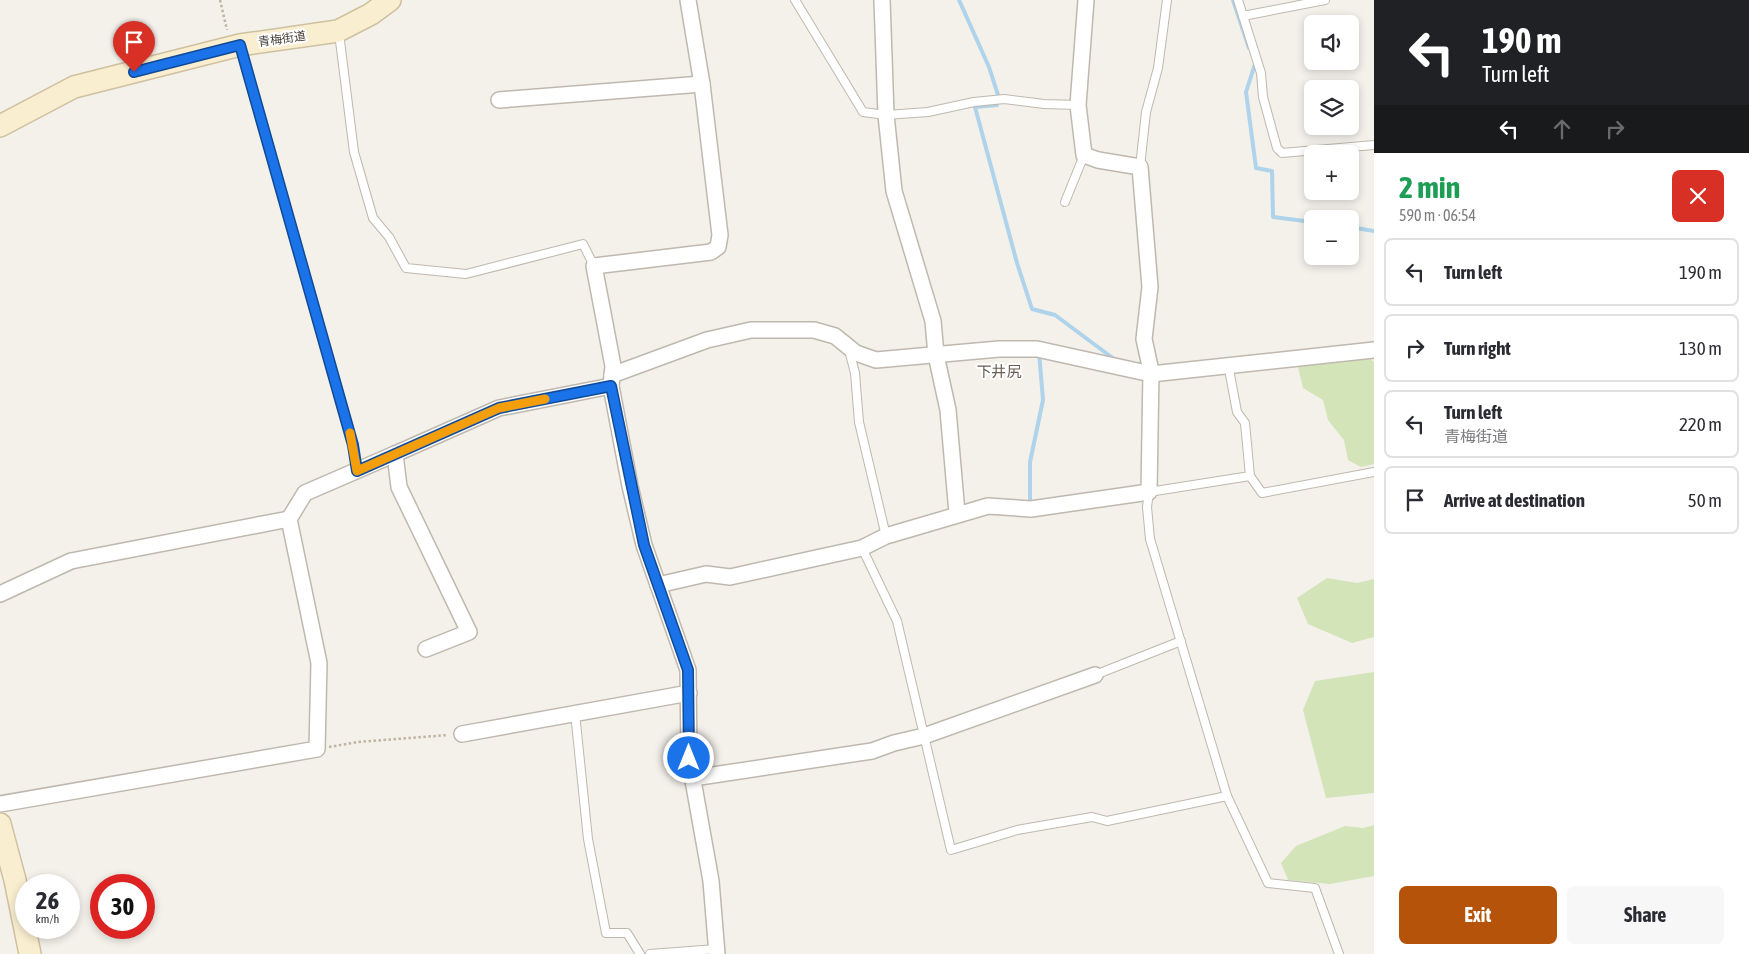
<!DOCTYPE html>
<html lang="en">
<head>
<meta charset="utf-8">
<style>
	body { margin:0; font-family:"Asap Condensed","Noto Sans JP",sans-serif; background:#f7f7f7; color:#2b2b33; height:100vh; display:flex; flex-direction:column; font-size:19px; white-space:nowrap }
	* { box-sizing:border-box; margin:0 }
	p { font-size:16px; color:#7c7c81 }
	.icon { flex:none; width:28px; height:28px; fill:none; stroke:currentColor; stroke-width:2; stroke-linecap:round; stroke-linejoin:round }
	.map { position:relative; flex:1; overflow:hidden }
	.sheet { display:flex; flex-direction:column; background:#fff; width:375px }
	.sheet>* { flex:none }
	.top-card { background:#202124; color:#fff; overflow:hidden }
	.tools { position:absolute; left:1304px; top:15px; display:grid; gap:10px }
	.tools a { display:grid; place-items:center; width:55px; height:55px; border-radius:8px; background:#fff; box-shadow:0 2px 8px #0003; font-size:25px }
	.speed { position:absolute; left:15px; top:874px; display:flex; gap:10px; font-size:25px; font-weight:700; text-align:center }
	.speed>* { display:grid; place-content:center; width:65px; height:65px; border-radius:50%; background:#fff; box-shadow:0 2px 8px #0003; line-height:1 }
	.speed small { font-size:12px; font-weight:400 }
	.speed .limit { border:8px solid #d22; background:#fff; color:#111 }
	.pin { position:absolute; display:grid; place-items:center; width:42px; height:42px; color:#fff; margin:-51px -21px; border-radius:50% 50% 50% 0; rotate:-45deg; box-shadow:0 0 5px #0007 }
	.pin .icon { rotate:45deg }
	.me { position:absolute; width:55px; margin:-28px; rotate:0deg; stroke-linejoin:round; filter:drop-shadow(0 0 4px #0008) }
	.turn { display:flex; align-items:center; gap:18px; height:105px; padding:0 25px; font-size:22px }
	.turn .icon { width:65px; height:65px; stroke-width:2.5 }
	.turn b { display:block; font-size:35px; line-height:42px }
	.lanes { display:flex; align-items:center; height:48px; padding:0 25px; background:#0003; justify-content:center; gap:25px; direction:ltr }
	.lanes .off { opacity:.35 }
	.round { display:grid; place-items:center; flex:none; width:52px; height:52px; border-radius:8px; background:#f7f7f7 }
	.summary { display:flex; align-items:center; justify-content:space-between; height:85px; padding:0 25px }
	h1 { font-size:30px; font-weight:700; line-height:38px; color:#1e9e55 }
	.cta { display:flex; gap:10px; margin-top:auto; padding:10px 25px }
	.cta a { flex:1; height:58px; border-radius:8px; background:#b45309; color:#fff; font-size:20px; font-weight:700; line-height:58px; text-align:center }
	.cta a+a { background:#f7f7f7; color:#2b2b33 }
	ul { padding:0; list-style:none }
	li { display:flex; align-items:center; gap:15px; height:68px; margin:0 10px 8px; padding:0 15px; border:2px solid #e1e1e2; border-radius:8px }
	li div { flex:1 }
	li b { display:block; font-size:19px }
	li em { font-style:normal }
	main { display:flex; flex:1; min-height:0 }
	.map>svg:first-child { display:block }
	.green { fill:#d2e4b8 }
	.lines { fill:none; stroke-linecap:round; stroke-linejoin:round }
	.stream { stroke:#aed3ea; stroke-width:4 }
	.lane-casing { stroke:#bfb8ae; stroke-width:10 }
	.street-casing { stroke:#bfb8ae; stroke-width:18 }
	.secondary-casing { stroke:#cfc19f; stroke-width:24 }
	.path { stroke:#bfb3a1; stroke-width:2.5; stroke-dasharray:2.5 2.5; stroke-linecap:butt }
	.lane { stroke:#fff; stroke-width:8 }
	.street { stroke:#fff; stroke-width:15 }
	.secondary { stroke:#f9eed0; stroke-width:21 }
	.route-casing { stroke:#114b97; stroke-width:12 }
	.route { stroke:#1a73e8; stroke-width:9 }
	.slow { stroke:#f59e0b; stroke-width:9 }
	.labels { text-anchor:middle; stroke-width:4; stroke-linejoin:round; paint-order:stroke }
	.street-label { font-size:12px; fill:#48423a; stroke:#fff }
	.quarter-label { font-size:15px; fill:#695f52; stroke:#fff }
</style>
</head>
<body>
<main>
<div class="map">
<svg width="1374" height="954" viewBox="0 0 1374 954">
	<rect width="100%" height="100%" fill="#f4f1eb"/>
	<g class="green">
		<polygon points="1370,359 1374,362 1374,464 1361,467 1348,460 1344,440 1328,420 1323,400 1303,388 1298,367 1312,361"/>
		<polygon points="1327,578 1357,583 1374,579 1374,637 1352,643 1308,624 1297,598"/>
		<polygon points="1374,672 1374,793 1326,798 1303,710 1315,681"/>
		<polygon points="1374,825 1374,876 1330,884 1288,880 1281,863 1296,846 1345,826 1363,828"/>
	</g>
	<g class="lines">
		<g class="stream">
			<polyline points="959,0 989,67 998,95"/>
			<polyline points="1233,0 1249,48"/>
			<polyline points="1255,64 1246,92 1256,168 1272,171 1273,217 1312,222"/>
			<polyline points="997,105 975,107 1017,263 1032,309 1055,315 1114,359"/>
			<polyline points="1350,227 1374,231"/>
			<polyline points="1030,501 1030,462 1043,400 1039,352"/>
		</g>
		<defs>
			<g id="lane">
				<polyline points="795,0 863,112 886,115 928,112 974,102 1004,99 1044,104 1078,105"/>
				<polyline points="1238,0 1261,73 1263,97 1277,148 1282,153 1374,145"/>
				<polyline points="1243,16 1325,0"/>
				<polyline points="339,33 354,152 373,218 389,237 406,268 466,274 583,244 594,266"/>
				<polyline points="240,46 353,445 357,471"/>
				<polyline points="1140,167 1146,112 1158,68 1167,0"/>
				<polyline points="1065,202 1084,155"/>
				<polyline points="849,350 855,373 859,422 886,536"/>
				<polyline points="1228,364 1237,412 1245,423 1250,476 1149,492 1147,507 1150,539 1227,796 1268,883 1315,888 1339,954"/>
				<polyline points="1250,476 1262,493 1374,472"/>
				<polyline points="862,548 897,621 951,850 1017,830 1092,817 1107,821 1227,796"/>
				<polyline points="1095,675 1181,641"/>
				<polyline points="575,713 588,839 606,933 627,933 640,954"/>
				<polyline points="650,954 716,949"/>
			</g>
			<g id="street">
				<polyline points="688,0 702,84 720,235 718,247 711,252 594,266 613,366 611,386 630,486 644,545 688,670 689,758 711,881 717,954"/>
				<polyline points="882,0 886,115 894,191 933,321 936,355 948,410 957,513"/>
				<polyline points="499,100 702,84"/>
				<polyline points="612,375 707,340 751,330 814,330 835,336 856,353 876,360 999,349 1037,349 1151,374 1374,350"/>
				<polyline points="395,454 499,408 611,386"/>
				<polyline points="658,585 706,574 730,577 862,548 886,536 988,506 1031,509 1149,492 1151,371 1144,339 1150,287 1140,167 1098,160 1084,155 1078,105 1086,0"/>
				<polyline points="0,594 71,561 289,519"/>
				<polyline points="462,734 689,693"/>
				<polyline points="693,778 872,751 894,743 924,736 1095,675"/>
				<polyline points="0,804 317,749 319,663 289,519 305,493 395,454 399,487 469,632 426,649"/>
			</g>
			<g id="secondary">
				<polyline points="0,126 74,87 240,45 338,31 371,14 390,0"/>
				<polyline points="0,824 15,880 30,954"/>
			</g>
		</defs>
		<use href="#lane" class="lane-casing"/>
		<use href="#street" class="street-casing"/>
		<use href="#secondary" class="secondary-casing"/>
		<g class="path">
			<polyline points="220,0 227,30"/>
			<polyline points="329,747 358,742 448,735"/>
		</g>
		<use href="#lane" class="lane"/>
		<use href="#street" class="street"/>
		<use href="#secondary" class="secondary"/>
	</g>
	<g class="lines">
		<defs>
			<polyline id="route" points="134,72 240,45 353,445 357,471 499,408 611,386 644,545 688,670 689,758"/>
		</defs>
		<use href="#route" class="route-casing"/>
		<use href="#route" class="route"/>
		<polyline class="slow" points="350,433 357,471 499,408 545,399"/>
	</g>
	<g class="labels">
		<g class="street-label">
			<text transform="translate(282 39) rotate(-8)" y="4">青梅街道</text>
		</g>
		<g class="quarter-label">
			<text x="999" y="377">下井尻</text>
		</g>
	</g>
</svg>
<div class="tools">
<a><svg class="icon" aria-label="sound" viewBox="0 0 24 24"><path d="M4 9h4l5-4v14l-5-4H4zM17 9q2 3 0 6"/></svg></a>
<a><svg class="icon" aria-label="layers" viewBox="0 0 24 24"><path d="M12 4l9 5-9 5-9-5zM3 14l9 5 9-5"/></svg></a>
<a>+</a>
<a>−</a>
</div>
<div class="speed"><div>26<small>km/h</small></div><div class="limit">30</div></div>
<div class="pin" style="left:134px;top:72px;background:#d93025"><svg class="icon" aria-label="arrive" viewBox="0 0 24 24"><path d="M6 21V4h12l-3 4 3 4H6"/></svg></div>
<svg class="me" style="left:689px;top:758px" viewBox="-20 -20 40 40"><circle r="17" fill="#1a73e8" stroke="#fff" stroke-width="3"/><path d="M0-11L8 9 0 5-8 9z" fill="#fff"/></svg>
</div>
<section class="sheet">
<div class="top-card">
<div class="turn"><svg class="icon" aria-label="left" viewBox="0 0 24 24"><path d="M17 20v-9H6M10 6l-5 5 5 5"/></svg><div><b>190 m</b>Turn left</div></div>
<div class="lanes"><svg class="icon" aria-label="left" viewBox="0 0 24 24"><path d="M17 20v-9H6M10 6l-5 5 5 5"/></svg><svg class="icon off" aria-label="ahead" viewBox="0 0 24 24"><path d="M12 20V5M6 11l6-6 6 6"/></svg><svg class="icon off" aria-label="right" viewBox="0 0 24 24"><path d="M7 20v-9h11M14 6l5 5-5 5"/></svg></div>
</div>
<div class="summary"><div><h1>2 min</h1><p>590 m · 06:54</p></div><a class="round" style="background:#d93025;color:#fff"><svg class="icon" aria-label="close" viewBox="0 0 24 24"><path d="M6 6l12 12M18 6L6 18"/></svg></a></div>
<ul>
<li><svg class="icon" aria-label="left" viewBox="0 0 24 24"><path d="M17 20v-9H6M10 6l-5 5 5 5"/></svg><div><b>Turn left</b></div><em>190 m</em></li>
<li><svg class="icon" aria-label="right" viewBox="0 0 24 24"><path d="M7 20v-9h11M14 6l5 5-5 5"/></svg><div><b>Turn right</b></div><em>130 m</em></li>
<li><svg class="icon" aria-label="left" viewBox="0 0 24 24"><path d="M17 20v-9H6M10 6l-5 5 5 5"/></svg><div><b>Turn left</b><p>青梅街道</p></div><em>220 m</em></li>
<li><svg class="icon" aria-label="arrive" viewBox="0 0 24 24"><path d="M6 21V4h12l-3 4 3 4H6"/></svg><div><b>Arrive at destination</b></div><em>50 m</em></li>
</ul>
<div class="cta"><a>Exit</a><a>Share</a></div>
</section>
</main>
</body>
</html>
